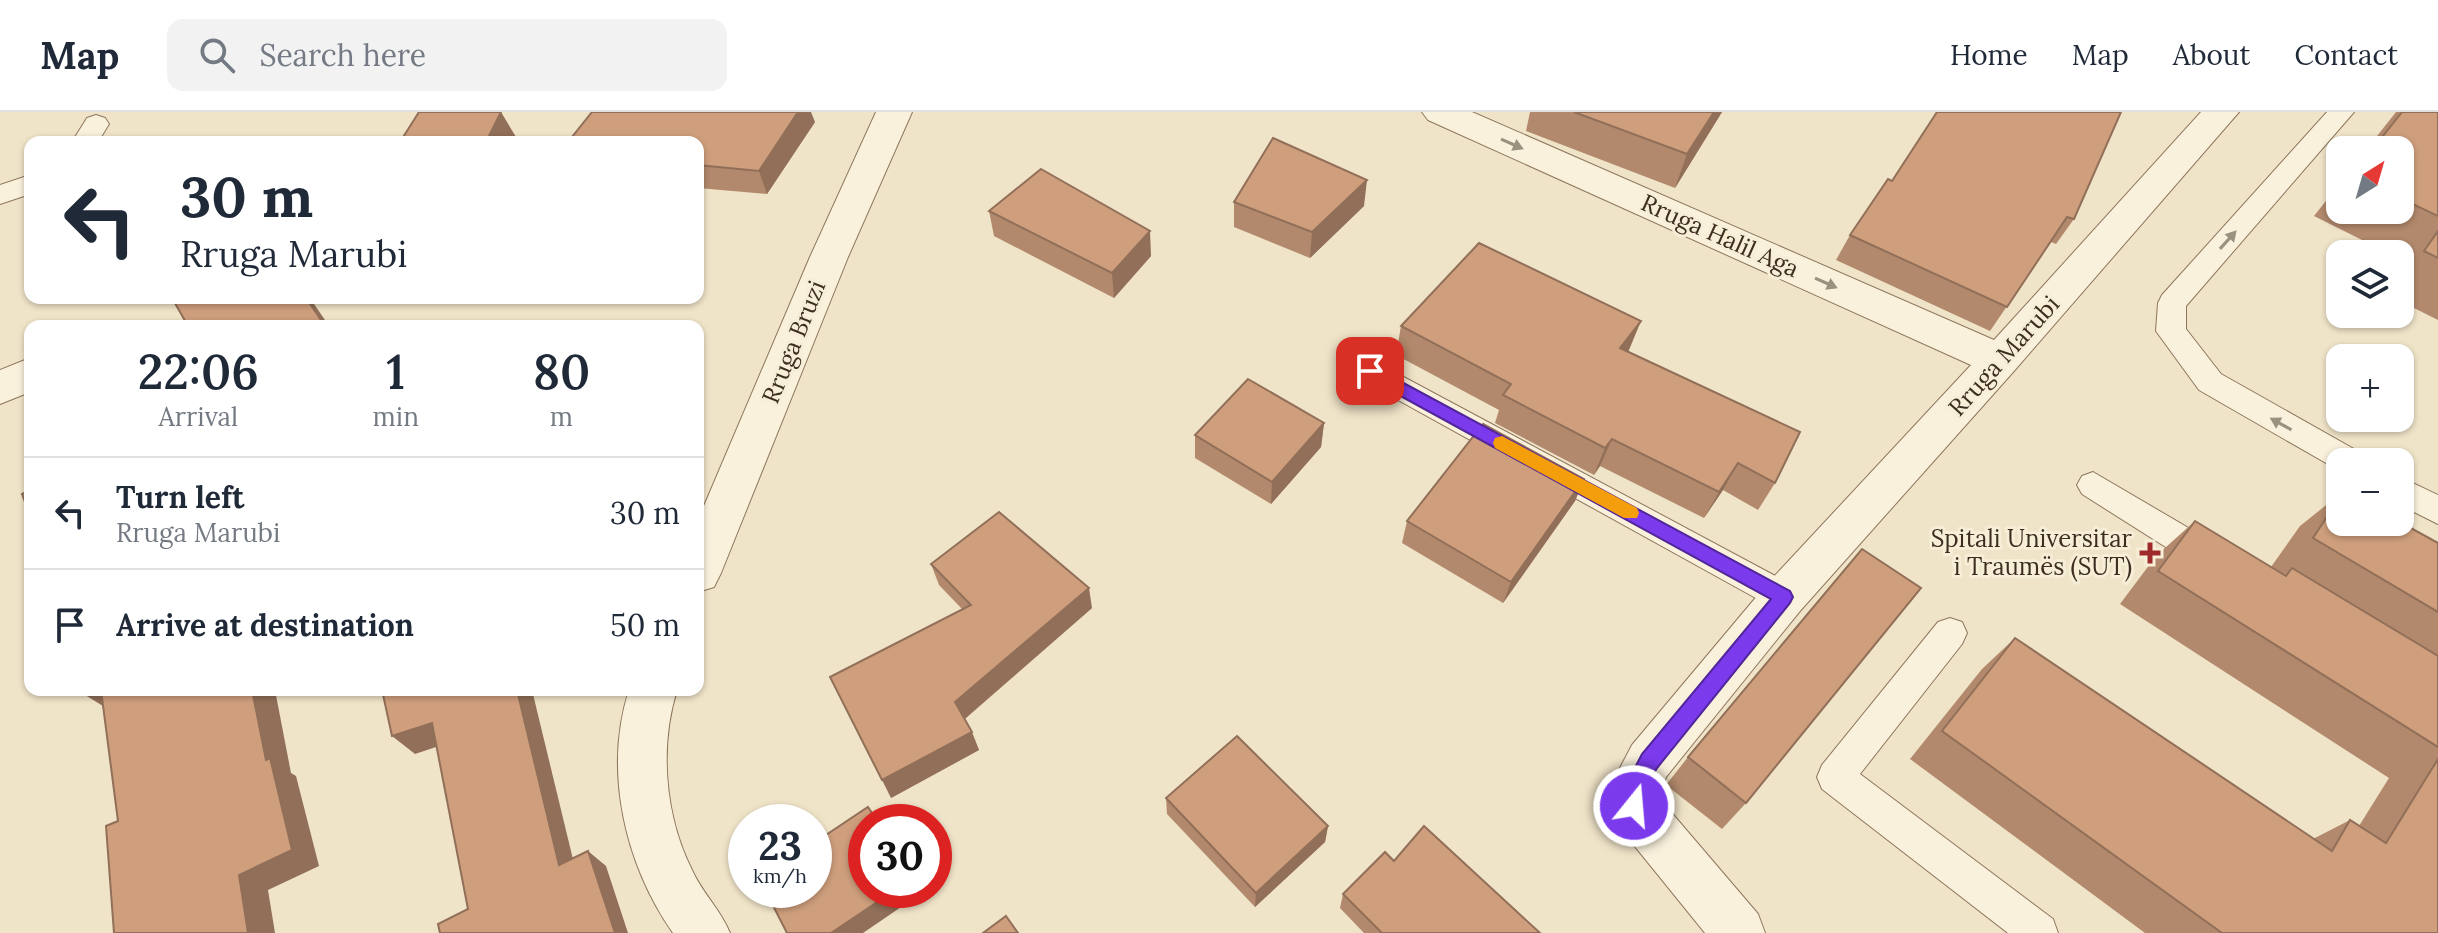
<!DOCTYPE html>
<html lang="en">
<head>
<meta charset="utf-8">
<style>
	body { margin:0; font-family:Lora,serif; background:#f2f2f3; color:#1f2937; height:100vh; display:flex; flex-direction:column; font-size:30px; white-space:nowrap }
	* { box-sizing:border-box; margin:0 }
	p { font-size:26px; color:#747a83 }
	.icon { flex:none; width:44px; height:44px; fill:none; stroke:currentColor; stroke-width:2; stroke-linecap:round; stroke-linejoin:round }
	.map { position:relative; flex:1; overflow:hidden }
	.sheet { position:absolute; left:24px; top:208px; width:680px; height:376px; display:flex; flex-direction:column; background:#fff; border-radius:16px; box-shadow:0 2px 6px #0004 }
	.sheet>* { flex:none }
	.banner { position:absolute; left:24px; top:24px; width:680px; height:168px; border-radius:16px; box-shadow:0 2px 6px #0004; background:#fff; color:#1f2937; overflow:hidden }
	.needle { width:52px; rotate:37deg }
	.buttons { position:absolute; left:2326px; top:24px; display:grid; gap:16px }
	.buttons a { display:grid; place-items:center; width:88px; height:88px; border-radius:16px; background:#fff; box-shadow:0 2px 6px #0004; font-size:40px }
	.speed { position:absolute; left:728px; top:692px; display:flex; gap:16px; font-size:40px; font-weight:700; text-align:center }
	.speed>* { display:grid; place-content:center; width:104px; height:104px; border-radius:50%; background:#fff; box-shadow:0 2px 6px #0004; line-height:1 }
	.speed small { font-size:20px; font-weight:400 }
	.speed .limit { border:12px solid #d22; background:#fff; color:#111 }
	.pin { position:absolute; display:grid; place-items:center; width:68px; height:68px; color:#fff; margin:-34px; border-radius:16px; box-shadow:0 4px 12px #0006 }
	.me { position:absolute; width:88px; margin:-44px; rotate:17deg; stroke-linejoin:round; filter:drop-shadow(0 0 6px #0008) }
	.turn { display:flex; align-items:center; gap:28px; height:168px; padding:0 24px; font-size:36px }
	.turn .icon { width:104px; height:104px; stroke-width:2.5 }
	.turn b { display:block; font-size:56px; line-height:68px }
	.eta { display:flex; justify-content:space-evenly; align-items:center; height:136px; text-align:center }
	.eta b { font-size:48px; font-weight:600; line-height:56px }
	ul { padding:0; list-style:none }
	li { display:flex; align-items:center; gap:24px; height:112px; padding:0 24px; border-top:2px solid #e0e1e3 }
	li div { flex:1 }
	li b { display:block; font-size:30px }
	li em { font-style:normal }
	header { display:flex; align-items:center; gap:48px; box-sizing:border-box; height:112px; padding:0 40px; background:#fff; border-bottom:2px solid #e0e1e3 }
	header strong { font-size:38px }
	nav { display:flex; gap:44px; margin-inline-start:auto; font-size:28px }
	.search { width:560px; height:72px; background:#f2f2f3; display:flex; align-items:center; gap:20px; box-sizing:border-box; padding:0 28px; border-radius:16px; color:#747a83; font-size:30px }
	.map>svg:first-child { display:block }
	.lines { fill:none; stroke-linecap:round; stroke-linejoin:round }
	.lane-casing { stroke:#8d765c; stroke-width:2 }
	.street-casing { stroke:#8d765c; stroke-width:2 }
	.lane { fill:#faf1dc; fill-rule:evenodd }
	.street { fill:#faf1dc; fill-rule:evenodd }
	.wall { fill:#b2896c }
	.shaded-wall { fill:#916f58 }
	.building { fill:#cf9f7d; stroke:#916f58; stroke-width:2 }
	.oneway { fill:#9c907e }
	.route { fill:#7c3aed; stroke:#51269a; stroke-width:2 }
	.slow { fill:#f59e0b }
	.poi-dot { fill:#9e2a2b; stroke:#f7eed8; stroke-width:3 }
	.labels { text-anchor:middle; stroke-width:6; stroke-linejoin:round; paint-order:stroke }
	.street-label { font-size:24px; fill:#3d2e20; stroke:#f7eed8 }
	.poi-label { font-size:24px; fill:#3d2e20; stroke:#f7eed8; text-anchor:end }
</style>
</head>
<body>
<header>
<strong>Map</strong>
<div class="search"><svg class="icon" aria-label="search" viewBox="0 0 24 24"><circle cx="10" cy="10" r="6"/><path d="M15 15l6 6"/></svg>Search here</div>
<nav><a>Home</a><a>Map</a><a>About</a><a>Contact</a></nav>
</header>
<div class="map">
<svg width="2438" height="821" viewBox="0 0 2438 821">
	<rect width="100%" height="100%" fill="#f0e4c8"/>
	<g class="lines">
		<defs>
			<g id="lane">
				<polygon points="2327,0 2354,0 2186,194 2186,217 2221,262 2361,341 2366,350 2340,350 2340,359 2199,278 2156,219 2158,191 2162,183"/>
				<polygon points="96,3 105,6 109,12 98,30 72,30 87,6"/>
				<polygon points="30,63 30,82 0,92 0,73"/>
				<polygon points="1370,247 1796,475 1801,485 1796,495 1784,499 1772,495 1360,267 1355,259 1360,251"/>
				<polygon points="2093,360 2226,438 2230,448 2226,458 2214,462 2202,458 2082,382 2077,373 2082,364"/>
				<polygon points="2400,365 2438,383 2438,412 2400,393"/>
				<polygon points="1950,506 1962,510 1967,521 1962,532 1860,662 2053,807 2058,821 2008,821 1822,677 1817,665 1822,653 1938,510"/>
			</g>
			<g id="street">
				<polygon points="876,0 912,0 848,145 721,461 714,475 698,480 698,408 810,145"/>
				<polygon points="1422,0 1472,0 1994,228 2201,0 2239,0 2014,259 1800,499 1666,665 1659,686 1758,802 1765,821 1705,821 1616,711 1609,694 1610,675 1632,633 1768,471 1971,253 1428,8"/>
				<polygon points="30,246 30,280 0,292 0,258"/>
				<path d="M 629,578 L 677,578 C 659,636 665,704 692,758 C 702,781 721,798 730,821 L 673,821 C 625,752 603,659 629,578 Z"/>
			</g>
		</defs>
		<use href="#lane" class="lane-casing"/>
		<use href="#street" class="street-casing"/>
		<use href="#lane" class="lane"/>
		<use href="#street" class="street"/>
	</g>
	<g class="wall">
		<polygon points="1530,0 1722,0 1675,76 1526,19"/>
		<polygon points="1937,0 2074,107 2056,132 2051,130 1990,219 1836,148 1850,123 1892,69"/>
		<polygon points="2396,0 2438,0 2438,208 2400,189 2400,153 2403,149 2400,147 2400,142 2390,142 2314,104 2340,71 2340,98 2400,98 2400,38 2366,38"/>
		<polygon points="815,10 767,82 698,76 698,30"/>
		<polygon points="1234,90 1364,94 1310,146 1234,115"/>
		<polygon points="989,99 1151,144 1114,186 994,124"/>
		<polygon points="1401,214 1629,238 1628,239 1775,371 1758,398 1723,378 1704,406 1600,354 1594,363 1495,311 1499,298 1396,243"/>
		<polygon points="1324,311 1321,335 1271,392 1195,346 1195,323"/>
		<polygon points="1584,367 1575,389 1503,491 1402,431 1407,409"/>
		<polygon points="2340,382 2340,410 2438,431 2438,821 2145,821 1910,647 1982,557 2015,526 2313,727 2350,708 2359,714 2389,666 2120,492 2156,444 2195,409 2271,455 2300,414"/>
		<polygon points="931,452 1092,496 965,607 979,638 891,686 962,497 939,473"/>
		<polygon points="1688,645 1746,691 1722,717 1666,673"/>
		<polygon points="1166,686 1328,714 1325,730 1255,795 1167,702"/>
		<polygon points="1394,749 1540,821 1364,821 1340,796 1343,782"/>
	</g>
	<g class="shaded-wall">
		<polygon points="501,0 516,25 514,30 486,30"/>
		<polygon points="798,0 811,0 815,10 767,82 759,59"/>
		<polygon points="1714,0 1722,0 1675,76 1687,42"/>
		<polygon points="1367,68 1364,94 1310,146 1312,120"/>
		<polygon points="1150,119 1151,144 1114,186 1112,161"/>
		<polygon points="306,186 310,186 329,214 325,214"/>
		<polygon points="1641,209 1629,238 1609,264 1620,236"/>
		<polygon points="1324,311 1321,335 1271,392 1272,370"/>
		<polygon points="1612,327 1600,354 1594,363 1605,336"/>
		<polygon points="1738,351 1723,378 1704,406 1719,380"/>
		<polygon points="1584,367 1575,389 1503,491 1511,470"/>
		<polygon points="1089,476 1092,496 962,609 955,590"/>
		<polygon points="77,578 123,578 103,594"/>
		<polygon points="252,578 275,578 291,661 296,664 319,754 268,778 275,821 248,821 239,763 266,648"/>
		<polygon points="517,578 532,578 578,768 559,753"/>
		<polygon points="432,611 454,629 415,642 392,624"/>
		<polygon points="972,620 979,638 891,686 882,668"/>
		<polygon points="1328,714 1325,730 1255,795 1256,781"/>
		<polygon points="588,739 606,754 628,821 615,821"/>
		<polygon points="895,778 926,778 863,821 831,821"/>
	</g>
	<g class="building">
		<polygon points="419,0 501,0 486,30 400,30"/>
		<polygon points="592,0 798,0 759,59 698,53 698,30 568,30"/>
		<polygon points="1574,0 1714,0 1687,42"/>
		<polygon points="1937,0 2121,0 2074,107 2067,105 2007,195 1850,123 1888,67 1892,69"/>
		<polygon points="2402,0 2438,0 2438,104 2400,86 2400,38 2372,38"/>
		<polygon points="1273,26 1367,68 1312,120 1234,90"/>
		<polygon points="1041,57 1150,119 1112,161 989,99"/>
		<polygon points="2438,119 2438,146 2424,139"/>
		<polygon points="1479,131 1641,209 1620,236 1800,320 1775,371 1738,351 1719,380 1612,327 1605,336 1503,283 1511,272 1401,214"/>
		<polygon points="172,186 306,186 325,214 188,214"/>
		<polygon points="1248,267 1324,311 1272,370 1195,323"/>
		<polygon points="1483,312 1584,367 1511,470 1407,409"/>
		<polygon points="30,378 30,403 22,382"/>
		<polygon points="2340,385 2340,410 2400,410 2438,431 2438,500 2313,426"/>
		<polygon points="999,400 1089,476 955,590 972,620 882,668 830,565 971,493 931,452"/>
		<polygon points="2195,409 2286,464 2292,456 2438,544 2438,635 2158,459"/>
		<polygon points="1862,437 1921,476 1746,691 1688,645"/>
		<polygon points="2015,526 2332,739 2350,708 2386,731 2438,647 2438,821 2222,821 1942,619"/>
		<polygon points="101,578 252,578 266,648 270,646 292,738 239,763 248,821 114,821 106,714 118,709"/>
		<polygon points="382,578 517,578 559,753 588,739 615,821 440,821 438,812 468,797 432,611 392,624"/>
		<polygon points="1237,624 1328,714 1256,781 1166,686"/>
		<polygon points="868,695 878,710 866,710 866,778 895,778 831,821 787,821 765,778 814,778 814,731"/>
		<polygon points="1424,714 1540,821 1382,821 1343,782 1385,740 1394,749"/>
		<polygon points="1006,804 1018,821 983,821"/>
	</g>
	<defs><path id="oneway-solid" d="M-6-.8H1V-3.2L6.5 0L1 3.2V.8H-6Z" transform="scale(2)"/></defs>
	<g class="oneway">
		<use href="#oneway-solid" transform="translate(1512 32) rotate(24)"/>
		<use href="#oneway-solid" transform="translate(2228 128) rotate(-48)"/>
		<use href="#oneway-solid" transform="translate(1826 171) rotate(24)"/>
		<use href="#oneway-solid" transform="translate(2281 312) rotate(-151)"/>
	</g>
	<polygon class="route" points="1370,253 1790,479 1793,485 1790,491 1657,656 1645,676 1641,701 1634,704 1627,701 1624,694 1625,675 1642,642 1771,487 1364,264 1362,259"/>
	<polygon class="slow" points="1502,324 1637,396 1639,401 1637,406 1624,406 1495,336 1493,331 1495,326"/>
	<path class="poi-dot" d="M2146 429h8v8h8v8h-8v8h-8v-8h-8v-8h8z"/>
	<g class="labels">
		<g class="street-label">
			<text transform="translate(1720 124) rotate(24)" y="8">Rruga Halil Aga</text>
			<text transform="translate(794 230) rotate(-68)" y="8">Rruga Bruzi</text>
			<text transform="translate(2004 244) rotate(-48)" y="8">Rruga Marubi</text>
		</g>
		<g class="poi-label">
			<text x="2132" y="435">Spitali Universitar<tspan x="2132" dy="28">i Traumës (SUT)</tspan></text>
		</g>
	</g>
</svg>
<div class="buttons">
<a><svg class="needle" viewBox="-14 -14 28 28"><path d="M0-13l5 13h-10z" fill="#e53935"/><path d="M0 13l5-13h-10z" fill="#747a83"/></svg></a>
<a><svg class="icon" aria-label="layers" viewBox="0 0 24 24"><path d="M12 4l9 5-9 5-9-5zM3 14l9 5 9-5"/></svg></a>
<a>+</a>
<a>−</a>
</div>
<div class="speed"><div>23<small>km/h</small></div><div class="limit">30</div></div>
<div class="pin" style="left:1370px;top:259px;background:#d93025"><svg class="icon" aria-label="arrive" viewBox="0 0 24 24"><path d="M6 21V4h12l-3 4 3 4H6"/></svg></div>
<svg class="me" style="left:1634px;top:694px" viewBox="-20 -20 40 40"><circle r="17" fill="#7c3aed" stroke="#fff" stroke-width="3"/><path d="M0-11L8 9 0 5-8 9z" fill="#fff"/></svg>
<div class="banner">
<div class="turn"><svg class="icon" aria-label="left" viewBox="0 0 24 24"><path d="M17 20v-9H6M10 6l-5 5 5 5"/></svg><div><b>30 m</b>Rruga Marubi</div></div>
</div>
<section class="sheet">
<div class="eta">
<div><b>22:06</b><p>Arrival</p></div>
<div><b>1</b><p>min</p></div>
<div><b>80</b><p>m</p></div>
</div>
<ul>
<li><svg class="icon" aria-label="left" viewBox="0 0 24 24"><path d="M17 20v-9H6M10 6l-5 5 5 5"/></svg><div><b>Turn left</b><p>Rruga Marubi</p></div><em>30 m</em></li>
<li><svg class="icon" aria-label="arrive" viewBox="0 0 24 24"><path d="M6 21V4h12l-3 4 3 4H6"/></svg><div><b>Arrive at destination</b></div><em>50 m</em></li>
</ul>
</section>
</div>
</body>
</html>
